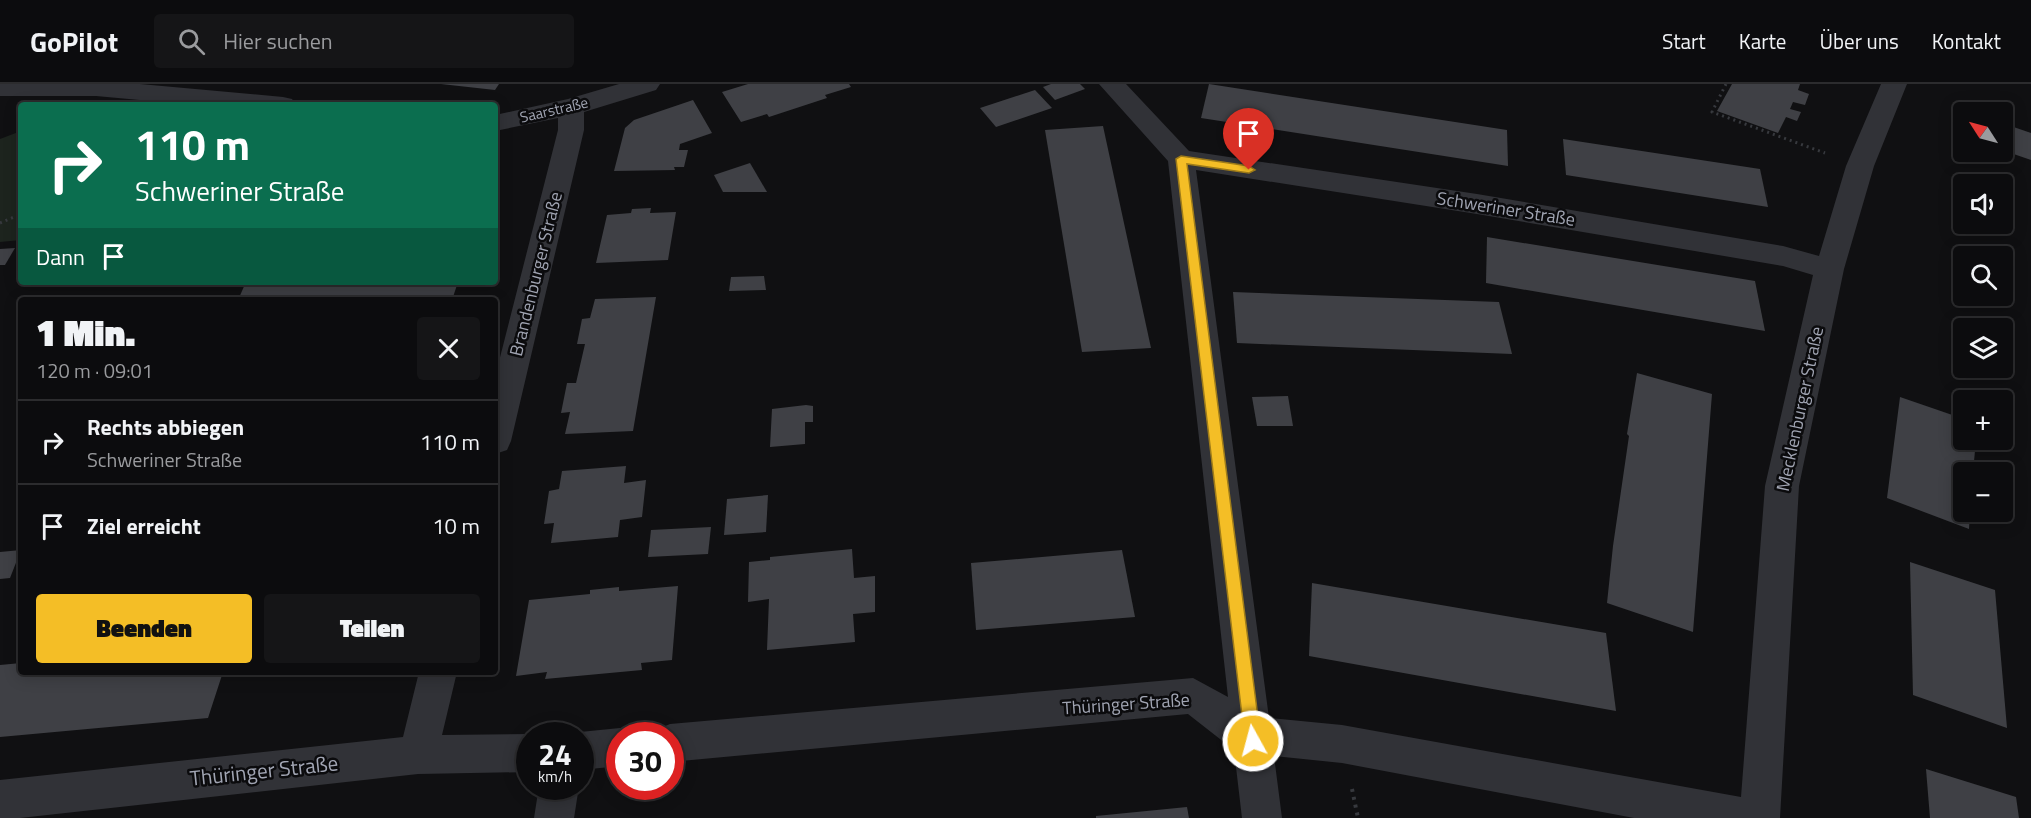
<!DOCTYPE html>
<html lang="de">
<head>
<meta charset="utf-8">
<style>
	body { margin:0; font-family:"Titillium Web",sans-serif; background:#151517; color:#f1f3f6; height:100vh; display:flex; flex-direction:column; font-size:22px; white-space:nowrap }
	* { box-sizing:border-box; margin:0 }
	p { font-size:20px; color:#9a9b9e }
	.icon { flex:none; width:33px; height:33px; fill:none; stroke:currentColor; stroke-width:2; stroke-linecap:round; stroke-linejoin:round }
	.map { position:relative; flex:1; overflow:hidden }
	.drawer { position:absolute; left:18px; top:213px; width:480px; height:378px; display:flex; flex-direction:column; background:#0c0c0e; border-radius:6px; box-shadow:0 3px 15px #0003,0 0 0 2px #2c2c2e }
	.drawer>* { flex:none }
	.hud { position:absolute; left:18px; top:18px; width:480px; height:183px; border-radius:6px; box-shadow:0 3px 15px #0003,0 0 0 2px #2c2c2e; background:#0b6e4f; color:#fff; overflow:hidden }
	.needle { width:39px; rotate:306deg }
	.tools { position:absolute; left:1953px; top:18px; display:grid; gap:12px }
	.tools a { display:grid; place-items:center; width:60px; height:60px; border-radius:6px; background:#0c0c0e; box-shadow:0 3px 15px #0003,0 0 0 2px #2c2c2e; font-size:30px }
	.speed { position:absolute; left:516px; top:638px; display:flex; gap:12px; font-size:30px; font-weight:700; text-align:center }
	.speed>* { display:grid; place-content:center; width:78px; height:78px; border-radius:50%; background:#0c0c0e; box-shadow:0 3px 15px #0003,0 0 0 2px #2c2c2e; line-height:1 }
	.speed small { font-size:15px; font-weight:400 }
	.speed .limit { border:9px solid #d22; background:#fff; color:#111 }
	.pin { position:absolute; display:grid; place-items:center; width:51px; height:51px; color:#fff; margin:-62px -26px; border-radius:50% 50% 50% 0; rotate:-45deg; box-shadow:0 0 6px #0007 }
	.pin .icon { rotate:45deg }
	.me { position:absolute; width:66px; margin:-33px; rotate:353deg; stroke-linejoin:round; filter:drop-shadow(0 0 4px #0008) }
	.turn { display:flex; align-items:center; gap:21px; height:126px; padding:0 18px; font-size:27px }
	.turn .icon { width:78px; height:78px; stroke-width:2.5 }
	.turn b { display:block; font-size:42px; line-height:51px }
	.then { display:flex; align-items:center; height:57px; padding:0 18px; background:#0003; gap:12px; font-size:22px }
	.round { display:grid; place-items:center; flex:none; width:63px; height:63px; border-radius:6px; background:#151517 }
	.overview { display:flex; align-items:center; justify-content:space-between; height:102px; padding:0 18px }
	h1 { font-size:36px; font-weight:800; line-height:45px }
	.cta { display:flex; gap:12px; margin-top:auto; padding:12px 18px }
	.cta a { flex:1; height:69px; border-radius:6px; background:#f4be26; color:#111; font-size:24px; font-weight:800; line-height:69px; text-align:center }
	.cta a+a { background:#151517; color:#f1f3f6 }
	ul { padding:0; list-style:none }
	li { display:flex; align-items:center; gap:18px; height:84px; padding:0 18px; border-top:2px solid #2c2c2e }
	li div { flex:1 }
	li b { display:block; font-size:22px }
	li em { font-style:normal }
	header { display:flex; align-items:center; gap:36px; box-sizing:border-box; height:84px; padding:0 30px; background:#0c0c0e; border-bottom:2px solid #2c2c2e }
	header strong { font-size:28px }
	nav { display:flex; gap:33px; margin-inline-start:auto; font-size:21px }
	.search { width:420px; height:54px; background:#151517; display:flex; align-items:center; gap:15px; box-sizing:border-box; padding:0 21px; border-radius:6px; color:#9a9b9e; font-size:22px }
	.map>svg:first-child { display:block }
	.green { fill:#1d241e }
	.building { fill:#3f4045 }
	.lines { fill:none; stroke-linecap:round; stroke-linejoin:round }
	.path-far1 { stroke:#37393e; stroke-width:3; stroke-dasharray:2 4; stroke-linecap:butt }
	.path { stroke:#37393e; stroke-width:4; stroke-dasharray:3 5; stroke-linecap:butt }
	.street { fill:#313237; fill-rule:evenodd }
	.route { fill:#f4be26; stroke:#9f7c19; stroke-width:1.5 }
	.labels { text-anchor:middle; stroke-width:5; stroke-linejoin:round; paint-order:stroke }
	.far-street-label { font-size:15px; fill:#a1a5b3; stroke:#0b0b0d }
	.street-label { font-size:18px; fill:#a1a5b3; stroke:#0b0b0d }
	.near-street-label { font-size:21px; fill:#a1a5b3; stroke:#0b0b0d }
</style>
</head>
<body>
<header>
<strong>GoPilot</strong>
<div class="search"><svg class="icon" aria-label="search" viewBox="0 0 24 24"><circle cx="10" cy="10" r="6"/><path d="M15 15l6 6"/></svg>Hier suchen</div>
<nav><a>Start</a><a>Karte</a><a>Über uns</a><a>Kontakt</a></nav>
</header>
<div class="map">
<svg width="2031" height="734" viewBox="0 0 2031 734">
	<rect width="100%" height="100%" fill="#101012"/>
	<polygon class="green" points="21,47 21,156 0,158 0,55"/>
	<g class="building">
		<polygon points="441,0 499,0 495,6"/>
		<polygon points="748,0 849,0 851,3 825,11 827,14 769,33 767,30 741,38 722,8"/>
		<polygon points="1051,0 1080,0 1085,5 1055,16 1043,3"/>
		<polygon points="1209,0 1507,46 1508,82 1201,34"/>
		<polygon points="1732,0 1800,0 1798,6 1809,10 1805,21 1793,18 1790,25 1801,28 1797,37 1786,33 1778,49 1717,27"/>
		<polygon points="1035,6 1052,24 996,43 980,24"/>
		<polygon points="693,16 712,49 680,60 679,66 688,66 684,83 674,83 675,86 614,87 625,44 634,36"/>
		<polygon points="2002,39 2031,49 2031,76 2002,66"/>
		<polygon points="1103,42 1151,264 1082,268 1045,46"/>
		<polygon points="1563,55 1760,85 1768,123 1566,91"/>
		<polygon points="750,79 767,108 723,108 714,91"/>
		<polygon points="651,124 650,129 676,128 668,176 596,179 607,131 631,129 632,125"/>
		<polygon points="1487,153 1755,197 1765,247 1486,199"/>
		<polygon points="15,164 5,181 0,181 0,165"/>
		<polygon points="764,192 766,206 729,207 731,193"/>
		<polygon points="246,198 458,198 452,216 238,216"/>
		<polygon points="1233,208 1499,218 1512,270 1237,259"/>
		<polygon points="66,211 99,212 96,216 63,216"/>
		<polygon points="656,213 633,347 565,350 570,328 561,329 567,299 576,299 585,260 577,260 582,235 590,234 595,215"/>
		<polygon points="1637,289 1712,310 1693,548 1607,519 1613,462 1629,352 1627,350"/>
		<polygon points="1288,312 1293,342 1257,342 1252,313"/>
		<polygon points="1900,313 1964,335 1964,356 1976,356 1973,388 1964,388 1964,428 1970,428 1969,445 1887,414"/>
		<polygon points="806,321 813,322 813,338 805,338 805,360 770,363 772,325"/>
		<polygon points="626,382 624,399 646,396 642,433 620,436 618,453 551,459 554,439 544,440 549,407 559,405 562,387"/>
		<polygon points="768,411 766,448 724,451 727,415"/>
		<polygon points="711,443 708,470 648,473 651,446"/>
		<polygon points="852,465 854,494 875,492 875,528 853,530 855,558 767,566 769,515 748,518 749,478 770,476 770,473"/>
		<polygon points="21,466 10,494 0,495 0,468"/>
		<polygon points="1122,466 1135,533 976,546 971,479"/>
		<polygon points="1910,478 1995,506 2007,644 1913,611"/>
		<polygon points="1312,499 1606,549 1616,627 1309,572"/>
		<polygon points="678,502 672,576 641,579 642,586 545,595 547,588 516,592 529,516 590,510 590,506 619,503 619,507"/>
		<polygon points="21,579 21,588 223,588 208,634 0,653 0,581"/>
		<polygon points="1926,685 2016,713 2019,734 1930,734"/>
		<polygon points="1187,723 1189,734 1096,734 1096,732"/>
	</g>
	<g class="lines">
		<g class="path-far1">
			<polyline points="1726,0 1712,28 1825,69"/>
			<polyline points="0,139 21,130"/>
		</g>
		<polyline class="path" points="1352,705 1358,734"/>
		<g class="street">
			<polygon points="0,0 140,0 283,13 292,15 296,21 194,21 96,12 0,12"/>
			<polygon points="619,0 660,0 656,6 584,28 584,46 511,357 507,366 495,370 495,293 558,46 558,34 495,47 495,31 568,15"/>
			<path d="M 1099,0 L 1126,0 L 1189,67 L 1477,110 L 1783,162 L 1819,172 L 1846,82 L 1881,0 L 1907,0 L 1874,82 L 1844,185 L 1799,402 L 1780,734 L 1634,734 L 1342,679 L 1274,672 L 1282,734 L 1242,734 L 1234,666 L 1188,630 L 670,678 L 670,651 L 654,651 L 656,646 L 670,640 L 1193,594 L 1228,613 L 1168,77 ZM 1196,86 L 1477,130 L 1783,182 L 1813,191 L 1765,402 L 1741,713 L 1342,641 L 1269,634 Z"/>
			<polygon points="419,588 457,588 442,651 530,650 533,651 530,651 530,688 418,690 20,734 0,734 0,696 403,653"/>
			<polygon points="620,644 635,651 620,651 620,682 580,686 580,651 572,651 580,648"/>
			<polygon points="539,702 579,702 574,734 534,734"/>
		</g>
	</g>
	<polygon class="route" points="1181,72 1249,82 1255,86 1249,89 1187,80 1261,657 1259,663 1253,665 1247,663 1245,657 1176,75"/>
	<g class="labels">
		<g class="far-street-label">
			<text transform="translate(554 26) rotate(-13)" y="5">Saarstraße</text>
		</g>
		<g class="street-label">
			<text transform="translate(1506 125) rotate(9)" y="6">Schweriner Straße</text>
			<text transform="translate(536 190) rotate(-76)" y="6">Brandenburger Straße</text>
			<text transform="translate(1800 325) rotate(-78)" y="6">Mecklenburger Straße</text>
			<text transform="translate(1126 620) rotate(-4)" y="6">Thüringer Straße</text>
		</g>
		<g class="near-street-label">
			<text transform="translate(264 687) rotate(-6)" y="7">Thüringer Straße</text>
		</g>
	</g>
</svg>
<div class="tools">
<a><svg class="needle" viewBox="-14 -14 28 28"><path d="M0-13l5 13h-10z" fill="#e53935"/><path d="M0 13l5-13h-10z" fill="#9a9b9e"/></svg></a>
<a><svg class="icon" aria-label="sound" viewBox="0 0 24 24"><path d="M4 9h4l5-4v14l-5-4H4zM17 9q2 3 0 6"/></svg></a>
<a><svg class="icon" aria-label="search" viewBox="0 0 24 24"><circle cx="10" cy="10" r="6"/><path d="M15 15l6 6"/></svg></a>
<a><svg class="icon" aria-label="layers" viewBox="0 0 24 24"><path d="M12 4l9 5-9 5-9-5zM3 14l9 5 9-5"/></svg></a>
<a>+</a>
<a>−</a>
</div>
<div class="speed"><div>24<small>km/h</small></div><div class="limit">30</div></div>
<div class="pin" style="left:1249px;top:86px;background:#d93025"><svg class="icon" aria-label="arrive" viewBox="0 0 24 24"><path d="M6 21V4h12l-3 4 3 4H6"/></svg></div>
<svg class="me" style="left:1253px;top:657px" viewBox="-20 -20 40 40"><circle r="17" fill="#f4be26" stroke="#fff" stroke-width="3"/><path d="M0-11L8 9 0 5-8 9z" fill="#fff"/></svg>
<div class="hud">
<div class="turn"><svg class="icon" aria-label="right" viewBox="0 0 24 24"><path d="M7 20v-9h11M14 6l5 5-5 5"/></svg><div><b>110 m</b>Schweriner Straße</div></div>
<div class="then">Dann<svg class="icon" aria-label="arrive" viewBox="0 0 24 24"><path d="M6 21V4h12l-3 4 3 4H6"/></svg></div>
</div>
<section class="drawer">
<div class="overview"><div><h1>1 Min.</h1><p>120 m · 09:01</p></div><a class="round"><svg class="icon" aria-label="close" viewBox="0 0 24 24"><path d="M6 6l12 12M18 6L6 18"/></svg></a></div>
<ul>
<li><svg class="icon" aria-label="right" viewBox="0 0 24 24"><path d="M7 20v-9h11M14 6l5 5-5 5"/></svg><div><b>Rechts abbiegen</b><p>Schweriner Straße</p></div><em>110 m</em></li>
<li><svg class="icon" aria-label="arrive" viewBox="0 0 24 24"><path d="M6 21V4h12l-3 4 3 4H6"/></svg><div><b>Ziel erreicht</b></div><em>10 m</em></li>
</ul>
<div class="cta"><a>Beenden</a><a>Teilen</a></div>
</section>
</div>
</body>
</html>
